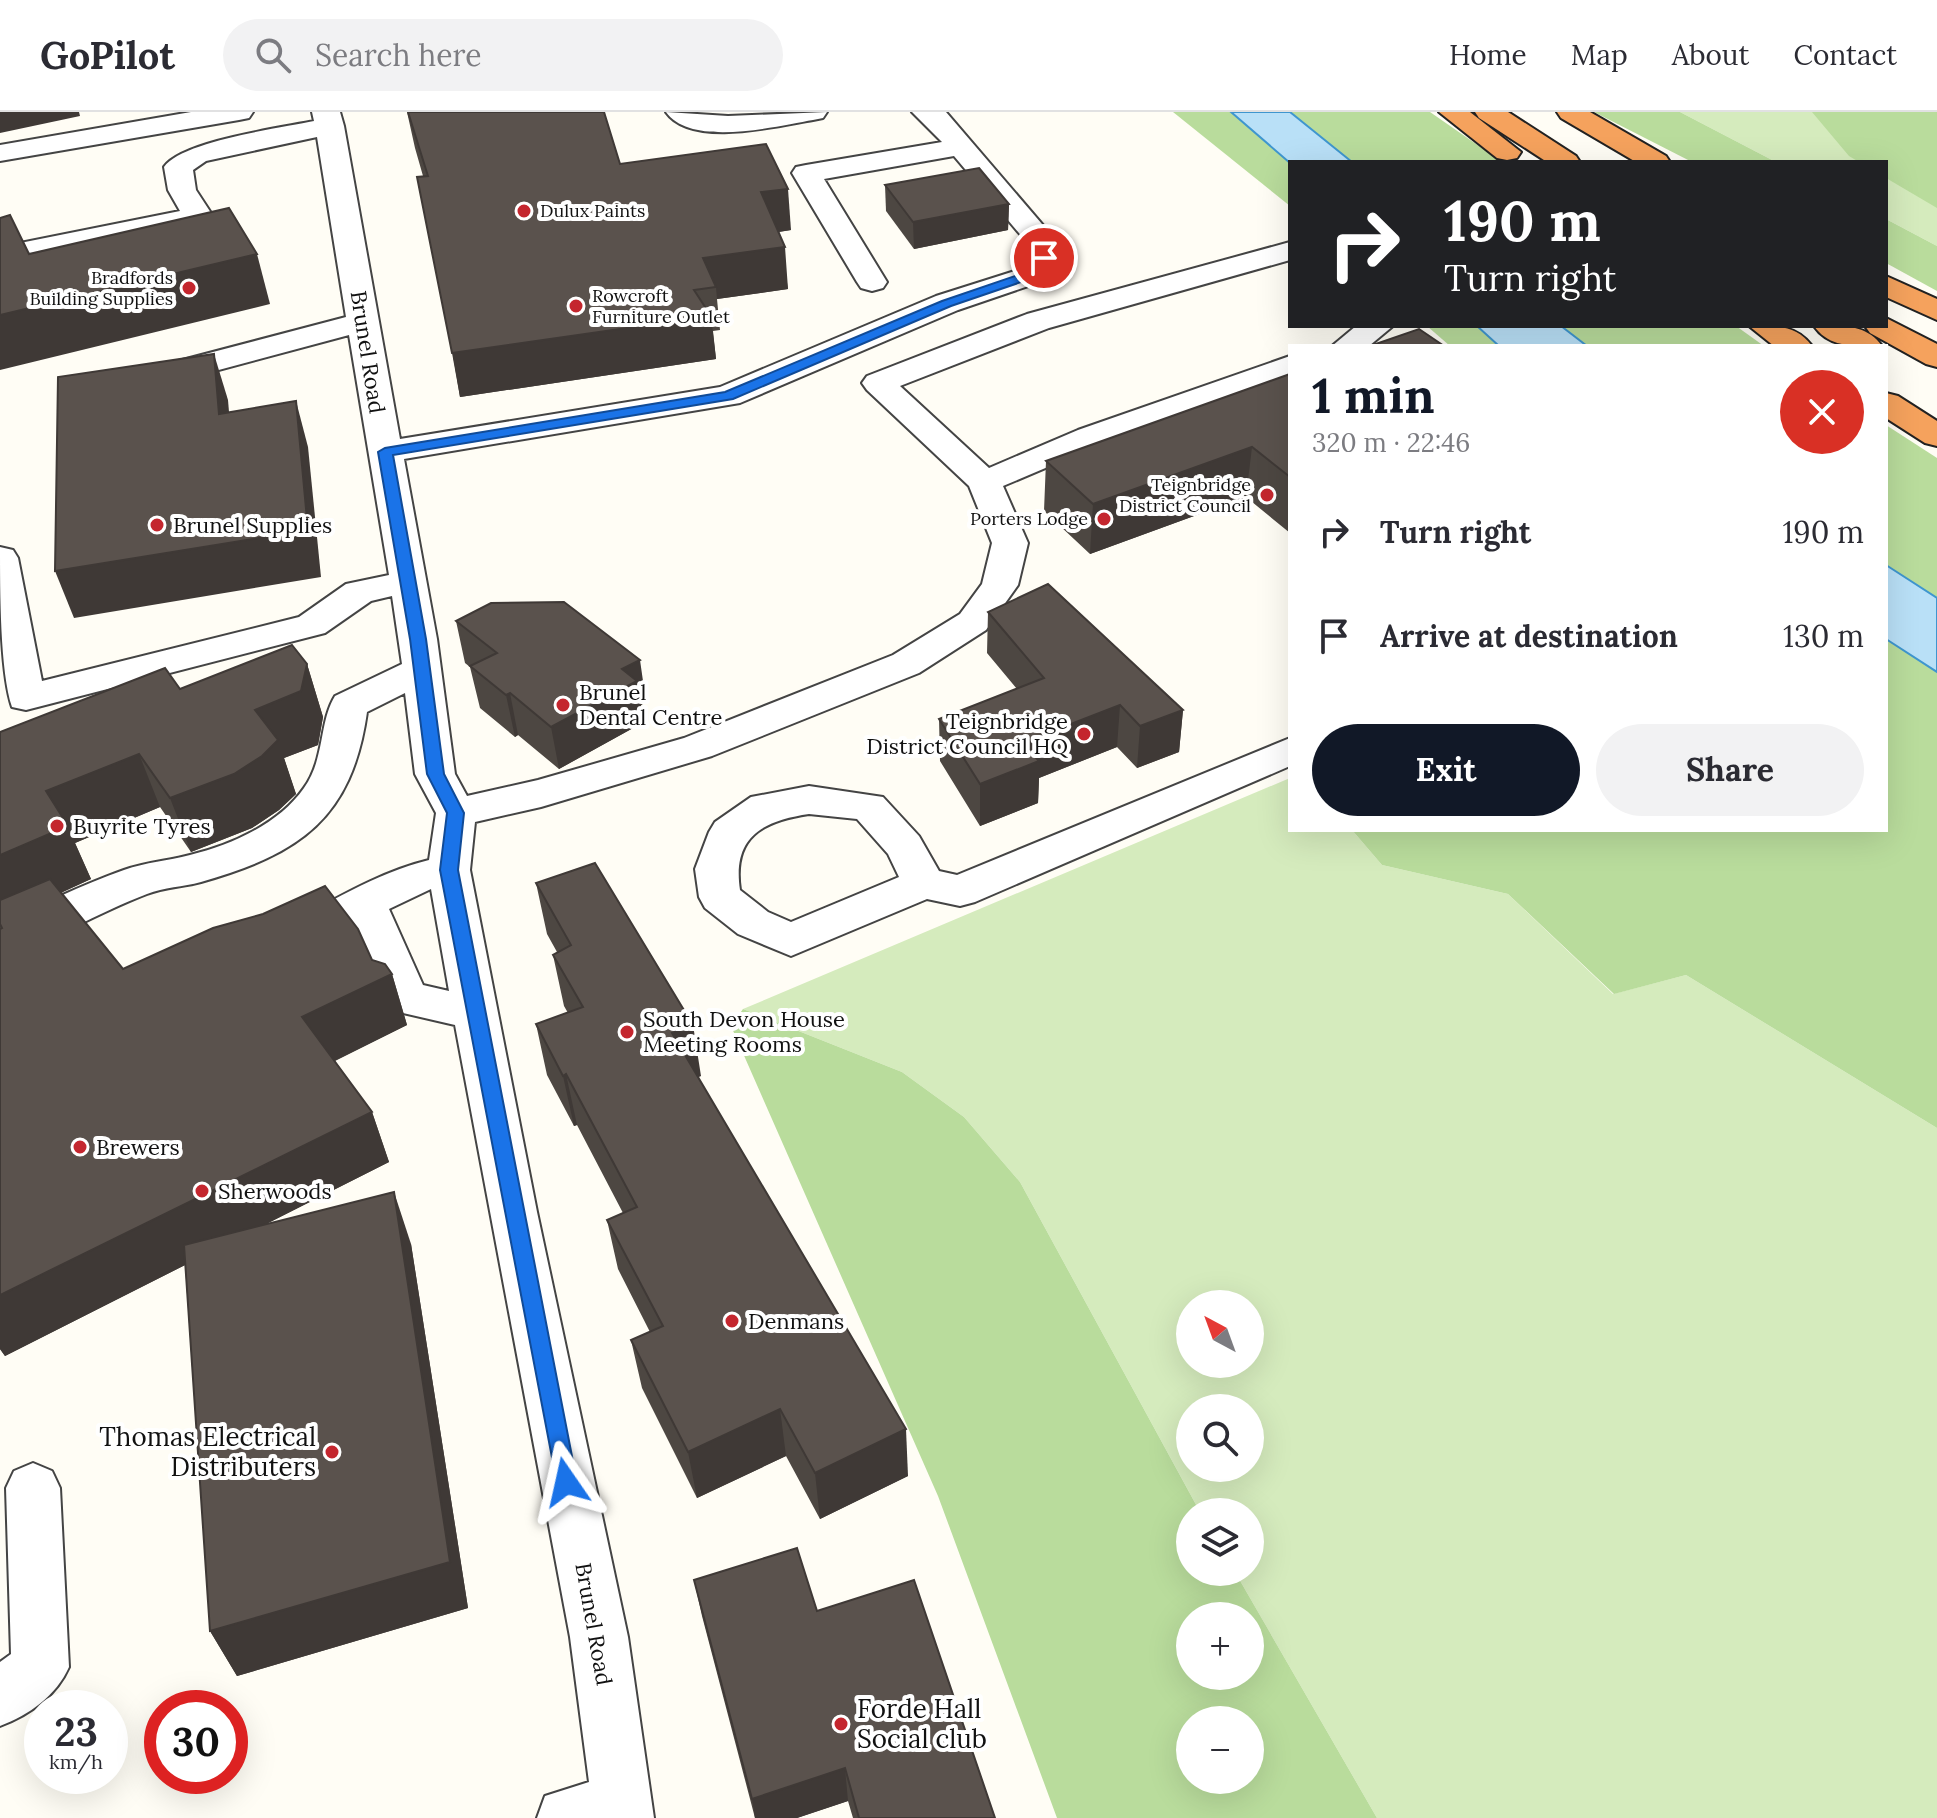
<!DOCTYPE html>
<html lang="en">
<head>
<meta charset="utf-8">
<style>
	body { margin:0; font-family:Lora,serif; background:#f2f2f3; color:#2b2b33; height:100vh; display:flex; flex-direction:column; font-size:30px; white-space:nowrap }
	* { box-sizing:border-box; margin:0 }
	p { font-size:26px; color:#7c7c81 }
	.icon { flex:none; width:44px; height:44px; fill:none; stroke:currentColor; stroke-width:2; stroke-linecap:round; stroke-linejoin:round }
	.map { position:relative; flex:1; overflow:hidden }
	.side { position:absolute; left:1288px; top:232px; width:600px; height:488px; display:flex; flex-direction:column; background:#fff; border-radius:0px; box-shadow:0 8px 32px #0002 }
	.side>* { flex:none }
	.banner { position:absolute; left:1288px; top:48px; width:600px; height:168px; border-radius:0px; box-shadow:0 8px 32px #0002; background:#202124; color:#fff; overflow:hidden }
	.needle { width:52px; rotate:319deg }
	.tools { position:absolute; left:1176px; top:1178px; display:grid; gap:16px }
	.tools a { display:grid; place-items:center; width:88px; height:88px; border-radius:50%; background:#fff; box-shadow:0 8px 32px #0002; font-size:40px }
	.speed { position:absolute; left:24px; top:1578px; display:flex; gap:16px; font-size:40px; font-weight:700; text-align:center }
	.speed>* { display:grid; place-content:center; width:104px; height:104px; border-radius:50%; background:#fff; box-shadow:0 8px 32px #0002; line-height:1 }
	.speed small { font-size:20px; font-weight:400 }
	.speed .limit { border:12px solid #d22; background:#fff; color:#111 }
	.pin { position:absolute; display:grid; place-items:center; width:68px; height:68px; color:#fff; margin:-34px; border:4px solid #fff; border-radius:50%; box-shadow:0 2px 8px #0007 }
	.me { position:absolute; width:88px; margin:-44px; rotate:349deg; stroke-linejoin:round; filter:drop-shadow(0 0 6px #0008) }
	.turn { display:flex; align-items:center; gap:28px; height:168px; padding:0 24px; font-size:36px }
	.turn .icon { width:104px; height:104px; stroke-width:2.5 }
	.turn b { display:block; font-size:56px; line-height:68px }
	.round { display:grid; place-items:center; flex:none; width:84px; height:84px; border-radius:42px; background:#f2f2f3 }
	.head { display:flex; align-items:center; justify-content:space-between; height:136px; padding:0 24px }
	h1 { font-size:48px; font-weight:700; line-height:60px; color:#111827 }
	.action { display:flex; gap:16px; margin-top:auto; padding:16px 24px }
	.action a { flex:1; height:92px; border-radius:48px; background:#111827; color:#fff; font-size:32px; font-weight:700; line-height:92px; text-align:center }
	.action a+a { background:#f2f2f3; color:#2b2b33 }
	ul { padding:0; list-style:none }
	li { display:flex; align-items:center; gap:24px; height:104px; padding:0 24px }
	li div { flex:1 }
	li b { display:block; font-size:30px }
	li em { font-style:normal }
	header { display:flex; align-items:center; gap:48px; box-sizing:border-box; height:112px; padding:0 40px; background:#fff; border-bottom:2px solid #e1e1e2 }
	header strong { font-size:38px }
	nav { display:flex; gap:44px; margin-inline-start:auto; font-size:28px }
	.search { width:560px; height:72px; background:#f2f2f3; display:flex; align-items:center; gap:20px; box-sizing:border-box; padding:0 28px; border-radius:44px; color:#7c7c81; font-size:30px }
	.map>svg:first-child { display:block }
	.green { fill:#d5ebbd; fill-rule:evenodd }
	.forest { fill:#b9dc9c; fill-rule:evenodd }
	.water { fill:#b9e0f7; stroke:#3f96cf; stroke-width:2 }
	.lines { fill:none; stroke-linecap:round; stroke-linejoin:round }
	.minor-casing { stroke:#444; stroke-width:4 }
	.highway-casing { stroke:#222; stroke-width:4 }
	.minor { fill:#fff; fill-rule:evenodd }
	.highway { fill:#f5a25d; fill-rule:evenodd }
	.wall { fill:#4d4742 }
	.shaded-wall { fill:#3f3936 }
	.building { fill:#5a524d; stroke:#3f3936; stroke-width:2 }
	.route { fill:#1a73e8; stroke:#114b97; stroke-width:2 }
	.poi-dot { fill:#c4262e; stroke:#fff; stroke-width:3 }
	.labels { text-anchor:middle; stroke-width:8; stroke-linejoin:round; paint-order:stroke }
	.far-poi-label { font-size:18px; fill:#111; stroke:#fff; text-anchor:end }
	.street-label { font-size:22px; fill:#111; stroke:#fff }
	.poi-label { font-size:22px; fill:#111; stroke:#fff; text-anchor:start }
	.near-poi-label { font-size:26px; fill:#111; stroke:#fff; text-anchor:end }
</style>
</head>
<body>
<header>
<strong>GoPilot</strong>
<div class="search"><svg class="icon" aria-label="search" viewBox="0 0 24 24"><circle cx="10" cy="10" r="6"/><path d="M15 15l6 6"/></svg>Search here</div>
<nav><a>Home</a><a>Map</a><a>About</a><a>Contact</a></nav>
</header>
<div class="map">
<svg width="1937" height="1706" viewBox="0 0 1937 1706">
	<rect width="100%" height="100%" fill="#fffdf5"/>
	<g class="green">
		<polygon points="1680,0 1937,0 1937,134 1886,107 1886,50 1776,50"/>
		<path d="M 1290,666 L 1290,718 L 1352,718 L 1382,753 L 1508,782 L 1613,882 L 1686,863 L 1937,1016 L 1937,1706 L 1377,1706 L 1235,1460 L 1250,1460 L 1250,1400 L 1200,1400 L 1020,1070 L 964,1005 L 902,960 L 743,897 ZM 1190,1192 L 1250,1192 L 1250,1252 L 1190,1252 ZM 1190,1296 L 1250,1296 L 1250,1356 L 1190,1356 Z"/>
	</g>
	<g class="forest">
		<polygon points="1173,0 1231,0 1290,51 1290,94"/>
		<polygon points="1290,0 1430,0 1502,50 1352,50"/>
		<polygon points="1594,0 1680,0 1776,50 1692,50"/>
		<polygon points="1812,0 1937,0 1937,96 1886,66 1886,50 1859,50 1849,44"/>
		<polygon points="1886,107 1937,134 1937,179 1886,151"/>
		<polygon points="1427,214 1477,214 1499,234 1450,234"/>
		<polygon points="1561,214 1736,214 1764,234 1587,234"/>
		<polygon points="1886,313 1937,346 1937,486 1886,453"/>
		<polygon points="1886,527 1937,560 1937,1016 1686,863 1614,882 1508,782 1382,753 1352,718 1886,718"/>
		<path d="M 743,897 L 902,960 L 964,1005 L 1020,1070 L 1200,1400 L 1190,1400 L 1190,1460 L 1235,1460 L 1377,1706 L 1057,1706 L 938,1384 L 731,914 ZM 1190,1504 L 1250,1504 L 1250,1564 L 1190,1564 ZM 1250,1608 L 1250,1668 L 1190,1668 L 1190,1608 Z"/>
	</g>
	<g class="water">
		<polygon points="1231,0 1290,0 1352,50 1290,51"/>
		<polygon points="1477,214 1561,214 1587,234 1499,234"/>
		<polygon points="1886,453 1937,486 1937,560 1886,527"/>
	</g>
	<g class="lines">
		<defs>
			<g id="minor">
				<polygon points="191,0 253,0 249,6 239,8 0,49 0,33"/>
				<path d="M 312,0 L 340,0 L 344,14 L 400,327 L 720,275 L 936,184 L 1018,158 L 1029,145 L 1024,127 L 954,44 L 824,67 L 887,170 L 883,176 L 872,179 L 861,176 L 857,170 L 792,61 L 796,55 L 806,53 L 942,30 L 912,0 L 946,0 L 1048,119 L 1059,146 L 1040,170 L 958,198 L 740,291 L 404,347 L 437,527 L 455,662 L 467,684 L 538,668 L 684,626 L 893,543 L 960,502 L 982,472 L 992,431 L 969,374 L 867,278 L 862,271 L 867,264 L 1027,202 L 1290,130 L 1290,148 L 1049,216 L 900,274 L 989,356 L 1078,318 L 1290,244 L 1290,265 L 1102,332 L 1003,374 L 1028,431 L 1018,473 L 986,518 L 919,561 L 712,644 L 541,695 L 475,710 L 470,758 L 537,1100 L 628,1525 L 654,1706 L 537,1706 L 545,1684 L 589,1670 L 570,1525 L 455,913 L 390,898 L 354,816 L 292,845 L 277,840 L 270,829 L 277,818 C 326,793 375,761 429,748 L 436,701 L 415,662 L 405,581 L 367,600 C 352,706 300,742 201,770 C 183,775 164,775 147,782 C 97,801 51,830 0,845 L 0,811 C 41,793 82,773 124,758 C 146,750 168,749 190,743 C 231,733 279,712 304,676 C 325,647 319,610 335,584 L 402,552 L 392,484 L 371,489 L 325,521 L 26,598 L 12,595 C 0,560 0,477 0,435 L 13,438 L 18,446 L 42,569 L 299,505 L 346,472 L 389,463 L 349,223 L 159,274 L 148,271 L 143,264 L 148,257 L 346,205 L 317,25 L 206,49 L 193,58 L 196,78 L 213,104 L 208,110 L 0,153 L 0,135 L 180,99 L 168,78 L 164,55 C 182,29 281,16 314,9 ZM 431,777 L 449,879 L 423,873 L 389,797 Z"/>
				<path d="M 666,0 L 728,4 L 827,0 L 823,6 L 813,8 C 777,14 691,36 666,0 Z"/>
				<polygon points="1356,214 1393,214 1369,234 1332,234"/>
				<path d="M 1290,626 L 1290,654 L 975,790 L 960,794 L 927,787 L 791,844 L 738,822 L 705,796 L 699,785 L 695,757 L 709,720 L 715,710 L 751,685 L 809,674 L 883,685 L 919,724 L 939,759 L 957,763 ZM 809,702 L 857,707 L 888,742 L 899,765 L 791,810 L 768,800 L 740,778 C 732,725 762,709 809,702 Z"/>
				<path d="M 33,1351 L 52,1359 L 60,1376 L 69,1555 C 56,1584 29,1603 0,1614 L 0,1550 L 11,1542 L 6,1376 L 14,1359 Z"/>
			</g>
			<g id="highway">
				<polygon points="1439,0 1470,0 1521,40 1517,46 1507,48 1497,46"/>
				<polygon points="1475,0 1508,0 1576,44 1580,50 1547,50 1479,6"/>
				<polygon points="1557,0 1590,0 1666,44 1670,50 1636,50 1561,6"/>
				<polygon points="1886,164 1937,187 1937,208 1886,185"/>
				<polygon points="1886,206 1937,232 1937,255 1926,252 1870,221 1865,214 1886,214"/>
				<path d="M 1749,214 C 1774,214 1796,212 1812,234 L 1774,234 Z"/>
				<path d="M 1814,214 C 1839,214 1866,211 1882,234 C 1857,234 1830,237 1814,214 Z"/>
				<polygon points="1886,281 1898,284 1937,309 1937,334 1925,331 1886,306"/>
			</g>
		</defs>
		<use href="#minor" class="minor-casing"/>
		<use href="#highway" class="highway-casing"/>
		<use href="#minor" class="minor"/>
		<use href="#highway" class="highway"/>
	</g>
	<g class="wall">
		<polygon points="407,0 620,52 791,118 779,120 788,177 717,187 720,218 713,219 716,247 460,285 423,64 415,36"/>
		<polygon points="885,73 1009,92 1008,118 914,137 886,99"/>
		<polygon points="1290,262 1290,421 1246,385 1090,442 1044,399 1046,349"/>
		<polygon points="988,500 1183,598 1179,640 1137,656 1117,635 1039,666 1038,691 980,714 940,649 939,607 1017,577 987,541"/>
		<polygon points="456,509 646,590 641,593 644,610 559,657 518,623 515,625 480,596 470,555 465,551"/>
		<polygon points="307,552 323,605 318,633 284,646 296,682 279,698 252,716 191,740 160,695 75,731 91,767 61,781 123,857 372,848 392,862 407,913 335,949 372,1000 389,1050 266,1112 411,1132 468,1496 237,1564 210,1519 185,1153 5,1244 0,1237 0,620 180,577"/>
		<polygon points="536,771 701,964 697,965 908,1364 820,1407 786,1344 697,1386 642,1276 631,1228 650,1220 618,1157 607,1108 623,1101 577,1013 574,1014 547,963 536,912 568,901 564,894 553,843 557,840 547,822"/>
		<polygon points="694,1468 817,1499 995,1706 853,1706 848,1689 797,1706 755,1706 702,1504"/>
	</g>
	<g class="shaded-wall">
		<polygon points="0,0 79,0 80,4 0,21"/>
		<polygon points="788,77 791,118 764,122 761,80"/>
		<polygon points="1009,92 1008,118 914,137 913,110"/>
		<polygon points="785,135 788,177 717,187 716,175 703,146"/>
		<polygon points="257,142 270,192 0,258 0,203"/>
		<polygon points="711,204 716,247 460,285 452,241"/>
		<polygon points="214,242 228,288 233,348 219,302"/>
		<polygon points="296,289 308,335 321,465 74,506 55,459"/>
		<polygon points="1252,335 1246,385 1090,442 1093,392"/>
		<polygon points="640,548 646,590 641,593 644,610 559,657 551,615 622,557"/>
		<polygon points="307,552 323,605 318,633 284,646 296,682 279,698 252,716 191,740 170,686 255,598"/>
		<polygon points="510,581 518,623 515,625 506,583"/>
		<polygon points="1120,593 1117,635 1039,666 1038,691 980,714 980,672 1022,631"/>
		<polygon points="1183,598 1179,640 1137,656 1140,614"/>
		<polygon points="139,642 160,695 75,731 91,767 0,808 0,743 46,679"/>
		<polygon points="392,862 407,913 320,956 302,905"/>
		<polygon points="693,913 701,964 680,972 672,921"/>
		<polygon points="566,962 577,1013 574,1014 563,964"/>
		<polygon points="372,1000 389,1050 5,1244 0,1237 0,1183"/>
		<polygon points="394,1080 411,1132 468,1496 237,1564 210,1519"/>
		<polygon points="780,1297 786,1344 697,1386 688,1340"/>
		<polygon points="906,1317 908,1364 820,1407 815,1361"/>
		<polygon points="845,1656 848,1689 797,1706 755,1706 752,1687"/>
	</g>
	<g class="building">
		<polygon points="408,0 604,0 620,52 766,32 788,77 761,80 785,135 703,146 716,175 694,178 711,204 452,241 417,65 428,64"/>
		<polygon points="979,56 1009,92 913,110 885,73"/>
		<polygon points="229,96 257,142 0,203 0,106 10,103 29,142"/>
		<polygon points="1419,217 1444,234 1370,234"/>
		<polygon points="214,242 219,302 296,289 308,418 55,459 58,265"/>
		<polygon points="1290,262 1290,365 1252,335 1093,392 1046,349"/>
		<polygon points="1048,472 1183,598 1140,614 1120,593 1022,631 1039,649 980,672 939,607 1044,566 988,500"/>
		<polygon points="564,490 640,548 622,557 637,569 551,615 510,581 506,583 470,554 497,541 456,509 491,491"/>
		<polygon points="292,533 307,552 301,579 255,598 278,628 262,644 234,662 170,686 139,642 46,679 68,714 0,743 0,620 165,556 180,577"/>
		<polygon points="595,751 693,913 672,921 906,1317 815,1361 780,1297 688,1340 631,1228 663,1214 607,1108 637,1095 566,962 563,964 536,912 583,895 553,843 571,833 536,771"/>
		<polygon points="50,767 123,857 213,816 263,802 325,774 358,817 372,848 385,852 392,862 302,905 372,1000 0,1183 0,817 2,816 0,812 0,788"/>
		<polygon points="394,1080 450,1450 210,1519 184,1133"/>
		<polygon points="797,1436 817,1499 914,1468 995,1706 859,1706 845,1656 752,1687 694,1468"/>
	</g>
	<polygon class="route" points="1039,144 1050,146 1033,166 951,194 733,287 393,343 426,527 444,662 464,701 458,758 577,1370 574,1377 566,1380 558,1377 440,758 447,701 427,662 410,527 378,340 385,336 725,280 942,189 1024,161"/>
	<g class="poi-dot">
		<circle cx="524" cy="99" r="8"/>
		<circle cx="189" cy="176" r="8"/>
		<circle cx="576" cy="194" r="8"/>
		<circle cx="1267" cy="383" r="8"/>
		<circle cx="1104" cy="407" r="8"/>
		<circle cx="157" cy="413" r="8"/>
		<circle cx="563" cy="593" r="8"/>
		<circle cx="1084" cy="622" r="8"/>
		<circle cx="57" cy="714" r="8"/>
		<circle cx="627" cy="920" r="8"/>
		<circle cx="80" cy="1035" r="8"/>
		<circle cx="202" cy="1079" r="8"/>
		<circle cx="732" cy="1209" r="8"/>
		<circle cx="332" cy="1340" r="8"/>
		<circle cx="841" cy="1612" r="8"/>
	</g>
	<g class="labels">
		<g class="far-poi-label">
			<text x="540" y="105" text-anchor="start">Dulux Paints</text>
			<text x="173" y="172">Bradfords<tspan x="173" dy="21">Building Supplies</tspan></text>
			<text x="592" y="190" text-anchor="start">Rowcroft<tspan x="592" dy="21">Furniture Outlet</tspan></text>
			<text x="1251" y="379">Teignbridge<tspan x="1251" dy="21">District Council</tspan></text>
			<text x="1088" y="413">Porters Lodge</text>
		</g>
		<g class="street-label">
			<text transform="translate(368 240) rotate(81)" y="8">Brunel Road</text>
			<text transform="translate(594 1512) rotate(80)" y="8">Brunel Road</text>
		</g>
		<g class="poi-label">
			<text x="173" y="421">Brunel Supplies</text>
			<text x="579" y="588">Brunel<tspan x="579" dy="25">Dental Centre</tspan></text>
			<text x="1068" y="617" text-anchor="end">Teignbridge<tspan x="1068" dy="25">District Council HQ</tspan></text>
			<text x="73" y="722">Buyrite Tyres</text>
			<text x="643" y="915">South Devon House<tspan x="643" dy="25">Meeting Rooms</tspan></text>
			<text x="96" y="1043">Brewers</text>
			<text x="218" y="1087">Sherwoods</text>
			<text x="748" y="1217">Denmans</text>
		</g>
		<g class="near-poi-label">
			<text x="316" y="1334">Thomas Electrical<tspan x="316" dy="30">Distributers</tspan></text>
			<text x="857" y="1606" text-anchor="start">Forde Hall<tspan x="857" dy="30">Social club</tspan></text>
		</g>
	</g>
</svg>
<div class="tools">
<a><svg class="needle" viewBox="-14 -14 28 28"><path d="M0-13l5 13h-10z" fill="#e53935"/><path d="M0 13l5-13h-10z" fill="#7c7c81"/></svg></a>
<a><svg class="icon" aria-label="search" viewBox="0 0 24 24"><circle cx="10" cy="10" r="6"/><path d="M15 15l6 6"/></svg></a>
<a><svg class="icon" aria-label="layers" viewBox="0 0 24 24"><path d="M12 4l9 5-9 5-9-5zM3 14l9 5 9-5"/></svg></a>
<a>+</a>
<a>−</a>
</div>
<div class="speed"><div>23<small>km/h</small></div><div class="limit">30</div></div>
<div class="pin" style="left:1044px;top:146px;background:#d93025"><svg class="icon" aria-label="arrive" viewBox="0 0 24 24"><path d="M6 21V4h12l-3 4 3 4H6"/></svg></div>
<svg class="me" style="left:566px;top:1370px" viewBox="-20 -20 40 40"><path d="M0-17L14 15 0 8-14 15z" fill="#1a73e8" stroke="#fff" stroke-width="4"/></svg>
<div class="banner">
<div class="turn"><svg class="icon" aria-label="right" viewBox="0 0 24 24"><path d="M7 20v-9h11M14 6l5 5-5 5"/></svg><div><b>190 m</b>Turn right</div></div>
</div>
<section class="side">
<div class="head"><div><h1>1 min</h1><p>320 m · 22:46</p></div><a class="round" style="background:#d93025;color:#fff"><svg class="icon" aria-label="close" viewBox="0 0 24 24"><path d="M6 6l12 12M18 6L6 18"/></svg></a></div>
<ul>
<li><svg class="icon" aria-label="right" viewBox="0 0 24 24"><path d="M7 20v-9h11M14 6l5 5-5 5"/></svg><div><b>Turn right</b></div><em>190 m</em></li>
<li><svg class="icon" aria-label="arrive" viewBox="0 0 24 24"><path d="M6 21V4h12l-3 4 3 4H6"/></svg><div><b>Arrive at destination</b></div><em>130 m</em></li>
</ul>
<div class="action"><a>Exit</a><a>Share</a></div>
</section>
</div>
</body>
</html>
